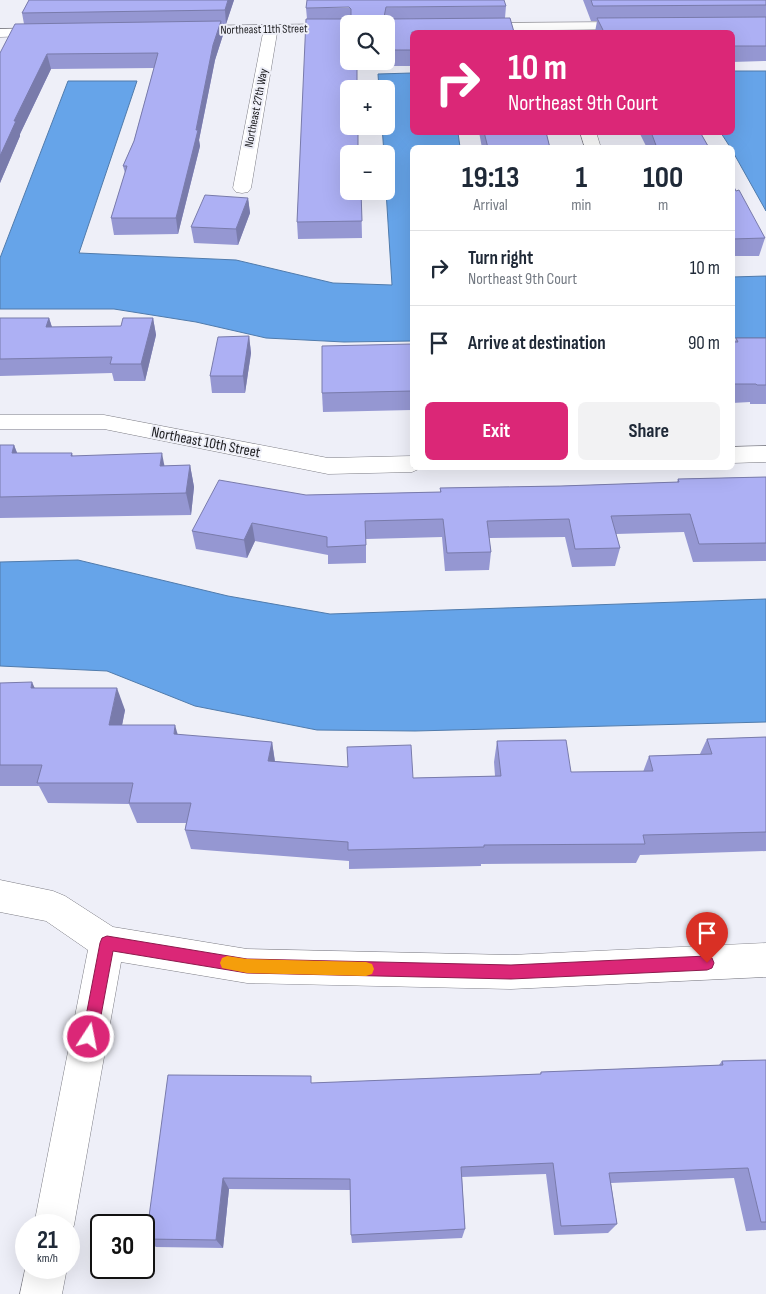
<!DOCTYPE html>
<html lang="en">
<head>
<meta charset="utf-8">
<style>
	body { margin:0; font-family:"Sofia Sans Condensed",sans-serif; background:#f2f2f3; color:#1f2937; height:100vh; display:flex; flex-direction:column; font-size:19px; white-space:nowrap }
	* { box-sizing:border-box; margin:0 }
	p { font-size:16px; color:#747a83 }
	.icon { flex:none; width:28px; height:28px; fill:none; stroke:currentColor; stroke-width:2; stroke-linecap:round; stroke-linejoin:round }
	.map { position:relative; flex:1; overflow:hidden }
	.panel { position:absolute; left:410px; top:145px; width:325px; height:325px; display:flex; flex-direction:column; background:#fff; border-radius:8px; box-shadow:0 5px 20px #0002 }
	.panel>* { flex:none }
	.guide { position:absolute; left:410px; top:30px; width:325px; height:105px; border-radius:8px; box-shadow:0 5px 20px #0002; background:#db2777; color:#fff; overflow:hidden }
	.tools { position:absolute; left:340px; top:15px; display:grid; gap:10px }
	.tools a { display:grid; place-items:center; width:55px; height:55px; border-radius:8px; background:#fff; box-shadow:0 5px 20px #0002; font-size:25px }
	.speed { position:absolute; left:15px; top:1214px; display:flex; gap:10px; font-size:25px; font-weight:700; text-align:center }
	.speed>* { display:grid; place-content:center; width:65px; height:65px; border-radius:50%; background:#fff; box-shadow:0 5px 20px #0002; line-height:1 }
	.speed small { font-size:12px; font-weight:400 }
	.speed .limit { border:2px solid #111; border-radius:8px; background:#fff; color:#111 }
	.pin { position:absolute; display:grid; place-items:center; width:42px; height:42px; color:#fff; margin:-51px -21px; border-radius:50% 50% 50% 0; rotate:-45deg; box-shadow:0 0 5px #0007 }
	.pin .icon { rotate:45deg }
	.me { position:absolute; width:55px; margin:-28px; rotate:11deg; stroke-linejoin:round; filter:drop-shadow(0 0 4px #0008) }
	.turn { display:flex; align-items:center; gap:18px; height:105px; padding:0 15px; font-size:22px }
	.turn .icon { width:65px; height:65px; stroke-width:2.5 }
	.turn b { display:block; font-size:35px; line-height:42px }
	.eta { display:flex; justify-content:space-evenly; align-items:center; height:85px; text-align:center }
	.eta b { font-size:30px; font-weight:700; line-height:35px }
	.action { display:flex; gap:10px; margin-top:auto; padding:10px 15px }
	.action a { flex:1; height:58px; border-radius:8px; background:#db2777; color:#fff; font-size:20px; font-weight:700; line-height:58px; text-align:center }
	.action a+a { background:#f2f2f3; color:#1f2937 }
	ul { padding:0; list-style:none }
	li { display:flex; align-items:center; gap:15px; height:75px; padding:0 15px; border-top:1px solid #e0e1e3 }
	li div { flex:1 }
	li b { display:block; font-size:19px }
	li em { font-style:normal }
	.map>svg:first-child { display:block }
	.water { fill:#66a4e9; stroke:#507bac }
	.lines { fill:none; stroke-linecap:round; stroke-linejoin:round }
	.minor-casing { stroke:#7d7d85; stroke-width:1 }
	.minor { fill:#fff; fill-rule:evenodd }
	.wall { fill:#9597d2; fill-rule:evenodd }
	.shaded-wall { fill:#797bab }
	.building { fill:#adb0f4; stroke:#797bab }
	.route { fill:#db2777; stroke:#8e194d }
	.slow { fill:#f59e0b }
	.labels { text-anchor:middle; stroke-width:4; stroke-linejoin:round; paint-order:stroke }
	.far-street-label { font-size:12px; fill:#1b1b1e; stroke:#eeeff8 }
	.street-label { font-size:15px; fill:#1b1b1e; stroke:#eeeff8 }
</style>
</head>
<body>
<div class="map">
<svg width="766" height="1294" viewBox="0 0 766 1294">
	<rect width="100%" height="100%" fill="#eeeff8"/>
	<g class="water">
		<polygon points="733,71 766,71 766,211 733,152 732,148 730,147 721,133 732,132"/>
		<polygon points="412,73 412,132 458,133 460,147 412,148 412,341 344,342 266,338 196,322 114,309 0,309 0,258 68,81 137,81 79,253 236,260 333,283 392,285 386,191 386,154 384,154 382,126 386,126 386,89 379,89 378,74"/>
		<polygon points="766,276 766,338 733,338 732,277"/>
		<polygon points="78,560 228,596 330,614 766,599 766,722 415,731 317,730 195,706 107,671 0,666 0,562"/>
	</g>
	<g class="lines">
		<defs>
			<g id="minor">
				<polygon points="632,22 639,26 637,29 475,31 468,27 475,23"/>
				<polygon points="349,24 349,32 277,33 251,188 248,192 242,193 236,192 233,188 263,33 184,34 177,30 184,26"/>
				<polygon points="48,28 55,32 53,35 0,37 0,29"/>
				<polygon points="580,132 596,132 601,148 585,148"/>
				<polygon points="0,415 104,415 328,458 412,456 412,468 421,468 412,472 328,474 104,429 0,429"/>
				<polygon points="766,446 766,462 732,463 732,447"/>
				<polygon points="0,880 53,891 65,896 113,927 247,949 511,955 766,943 766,977 511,989 247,983 121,962 74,1225 69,1238 69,1225 34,1225 88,950 46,921 0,912"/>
				<polygon points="26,1265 26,1268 67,1268 62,1294 20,1294"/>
			</g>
		</defs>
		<use href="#minor" class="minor-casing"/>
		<use href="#minor" class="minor"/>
	</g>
	<g class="wall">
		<polygon points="29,0 234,0 226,24 221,24 223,35 215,60 199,140 200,146 178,234 114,235 111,218 125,173 123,166 134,141 154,68 51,69 20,134 20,136 0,183 0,53 24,24 22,13"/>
		<polygon points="583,0 766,0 766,61 732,62 732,32 595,32 597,21 591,21"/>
		<path d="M 506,6 L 505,18 L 412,32 L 412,66 L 357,66 L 349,154 L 361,191 L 362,238 L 298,239 L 297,222 L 307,19 L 306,8 ZM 349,24 L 386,24 L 386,61 L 349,61 Z"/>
		<polygon points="479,132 546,132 550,148 482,148"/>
		<polygon points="639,132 700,132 708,146 715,148 647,148"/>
		<polygon points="732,183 736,191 765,238 759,256 732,256"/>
		<polygon points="248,198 250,213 238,245 194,243 191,227"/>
		<polygon points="0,318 49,318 52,327 121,326 153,318 156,335 145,381 114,381 112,373 0,376"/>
		<polygon points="249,336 251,353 245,393 212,393 210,376"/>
		<polygon points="736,338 766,338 766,404 750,404 750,402 732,403 732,342 735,342"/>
		<polygon points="412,344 412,410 323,412 322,393"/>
		<polygon points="0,445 14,445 17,453 72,453 73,456 164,466 190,465 194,487 191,515 0,518"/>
		<polygon points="766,477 766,561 693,562 684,532 616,534 620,548 615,566 572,567 565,537 489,538 491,552 489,570 445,571 442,537 366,539 366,563 328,564 328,555 255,541 247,558 196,549 192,531 306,495 440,492 440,488 561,486 677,482 678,479"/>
		<polygon points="0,683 35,688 125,710 122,725 178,735 272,742 275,761 413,778 495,776 494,762 497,741 571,772 643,772 649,756 700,754 707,739 766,737 766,851 640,855 636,863 481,864 481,866 349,869 349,861 191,849 185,830 186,823 137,823 129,804 48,803 39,786 0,786"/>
		<polygon points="766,1060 766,1230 746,1231 734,1178 611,1183 617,1224 608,1233 554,1235 546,1174 462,1177 465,1229 462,1238 352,1243 351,1235 350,1190 229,1189 223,1248 156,1247 146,1239 313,1083 540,1074 541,1072 719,1065 722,1061"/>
	</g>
	<g class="shaded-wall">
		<polygon points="228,0 234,0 226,24 225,10"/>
		<polygon points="221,21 223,35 215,60 199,140 200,146 178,234 176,218 196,130 213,45"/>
		<polygon points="47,54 51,69 20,134 20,136 0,183 0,156 14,121"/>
		<polygon points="248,198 250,213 238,245 236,229"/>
		<polygon points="49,318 54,334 46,327"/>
		<polygon points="153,318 156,335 145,381 141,364"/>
		<polygon points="249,336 251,353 245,393 243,376"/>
		<polygon points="14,445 22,466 12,453"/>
		<polygon points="162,453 166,474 160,466"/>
		<polygon points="190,465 194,487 191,515 186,493"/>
		<polygon points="252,523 255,541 247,558 244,540"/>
		<polygon points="32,682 42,704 31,688"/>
		<polygon points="117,688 125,710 118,746 109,725"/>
		<polygon points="175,725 181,746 174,734"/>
		<polygon points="272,742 275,763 268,761"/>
		<polygon points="223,1178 229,1189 223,1248 216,1240"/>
	</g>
	<g class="building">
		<polygon points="29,0 228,0 225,10 22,13"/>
		<polygon points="307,0 504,0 506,6 386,7 384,17 386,19 510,18 514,32 412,32 412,50 386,50 386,24 349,24 349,61 357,61 357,89 349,89 349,126 358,126 358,154 349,154 349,191 361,191 362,221 297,222 306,19 349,19 351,17 351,9 349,7 306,8"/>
		<polygon points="591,0 766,0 766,5 593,6"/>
		<polygon points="766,17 766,46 732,46 732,32 604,32 597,18"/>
		<polygon points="221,21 213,45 196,130 198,130 176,218 111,218 127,166 123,166 134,141 158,53 47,54 14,121 16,121 0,156 0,53 15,24"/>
		<polygon points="484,132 546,132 550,148 488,148"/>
		<polygon points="651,132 700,132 708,146 715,146 715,148 657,148"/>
		<polygon points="732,183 736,191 739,190 765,238 732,239"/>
		<polygon points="205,195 248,198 236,229 191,227"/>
		<polygon points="0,318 49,318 46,327 121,326 123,318 153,318 141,364 110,364 112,357 0,359"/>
		<polygon points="249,336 243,376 210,376 218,337"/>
		<polygon points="736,338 766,338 766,385 757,385 756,384 732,384 732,342 738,342"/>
		<polygon points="412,344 412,391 322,393 322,346"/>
		<polygon points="0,445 14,445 12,453 72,453 71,456 162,453 160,466 190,465 186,493 0,497"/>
		<polygon points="766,477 766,543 699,544 690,514 611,516 620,548 575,549 569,519 487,521 491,552 447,553 443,519 365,521 366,545 327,547 327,537 252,523 244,540 192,531 219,480 306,495 441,492 440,488 561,486 679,482 678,479"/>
		<polygon points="32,682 31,688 117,688 109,725 175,725 174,734 272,742 268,761 348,767 347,747 411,745 413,778 501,776 497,741 566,740 571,772 653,771 649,756 712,754 707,739 766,737 766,832 643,835 645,844 484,845 484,847 348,850 348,842 185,830 191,803 129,803 133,783 37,783 42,765 0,765 0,683"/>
		<polygon points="766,1060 766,1222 761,1222 748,1168 609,1173 617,1224 561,1226 553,1163 461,1167 465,1229 351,1235 350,1179 223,1178 216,1240 146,1239 168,1075 311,1076 311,1083 541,1074 541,1072 723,1065 722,1061"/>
	</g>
	<polygon class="route" points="107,936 247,959 511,965 707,956 712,958 714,963 712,968 707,970 511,979 247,973 113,951 97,1037 94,1043 89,1045 84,1043 82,1037 100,943 102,938"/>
	<polygon class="slow" points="227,956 247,959 366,962 372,964 374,969 372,974 366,976 247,973 222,968 220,963 222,958"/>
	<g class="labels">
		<g class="far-street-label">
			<text transform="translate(264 29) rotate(-1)" y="4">Northeast 11th Street</text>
			<text transform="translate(256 108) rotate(-79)" y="4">Northeast 27th Way</text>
		</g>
		<g class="street-label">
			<text transform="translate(206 442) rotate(11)" y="5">Northeast 10th Street</text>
		</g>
	</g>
</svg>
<div class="tools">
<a><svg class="icon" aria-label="search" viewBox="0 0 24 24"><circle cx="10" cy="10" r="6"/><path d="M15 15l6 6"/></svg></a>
<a>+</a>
<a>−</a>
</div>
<div class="speed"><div>21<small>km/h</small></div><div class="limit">30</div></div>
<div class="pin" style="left:707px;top:963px;background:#d93025"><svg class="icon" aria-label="arrive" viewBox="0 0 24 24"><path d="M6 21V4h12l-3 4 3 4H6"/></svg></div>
<svg class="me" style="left:89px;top:1037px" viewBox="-20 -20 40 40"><circle r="17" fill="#db2777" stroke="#fff" stroke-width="3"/><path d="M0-11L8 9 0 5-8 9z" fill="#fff"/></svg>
<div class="guide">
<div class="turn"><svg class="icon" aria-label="right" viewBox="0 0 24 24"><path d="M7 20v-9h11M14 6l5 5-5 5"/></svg><div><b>10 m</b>Northeast 9th Court</div></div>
</div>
<section class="panel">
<div class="eta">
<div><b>19:13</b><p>Arrival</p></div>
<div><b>1</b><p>min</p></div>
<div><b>100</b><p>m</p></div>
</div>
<ul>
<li><svg class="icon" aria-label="right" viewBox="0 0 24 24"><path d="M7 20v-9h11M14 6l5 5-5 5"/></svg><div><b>Turn right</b><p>Northeast 9th Court</p></div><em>10 m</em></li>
<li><svg class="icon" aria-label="arrive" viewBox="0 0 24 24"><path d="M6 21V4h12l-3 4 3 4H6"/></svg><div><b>Arrive at destination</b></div><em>90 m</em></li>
</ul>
<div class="action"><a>Exit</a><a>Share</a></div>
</section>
</div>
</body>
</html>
